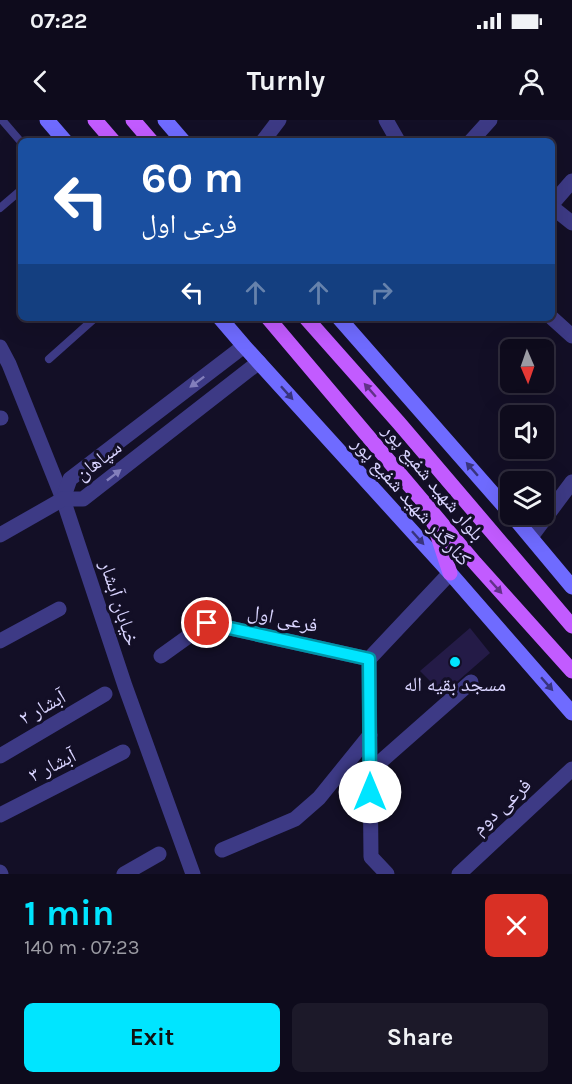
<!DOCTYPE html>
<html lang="en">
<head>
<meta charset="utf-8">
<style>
	body { margin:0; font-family:Karla,"Noto Naskh Arabic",sans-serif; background:#1c1929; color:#f1f3f6; height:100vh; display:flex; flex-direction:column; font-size:22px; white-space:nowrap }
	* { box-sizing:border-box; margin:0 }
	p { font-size:20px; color:#9b9ba3 }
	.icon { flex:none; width:33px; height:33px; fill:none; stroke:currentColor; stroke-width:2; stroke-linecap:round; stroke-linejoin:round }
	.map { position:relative; height:754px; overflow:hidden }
	.details { display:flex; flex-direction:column; background:#0e0b1c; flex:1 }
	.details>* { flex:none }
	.top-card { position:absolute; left:18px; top:18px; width:537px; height:183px; border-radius:9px; box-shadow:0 6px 24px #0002,0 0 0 2px #2e2b3b; background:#1a4fa0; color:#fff; overflow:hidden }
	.needle { width:39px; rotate:178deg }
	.controls { position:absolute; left:500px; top:219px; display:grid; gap:12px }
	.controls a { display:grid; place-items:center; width:54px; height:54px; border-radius:9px; background:#0e0b1c; box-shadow:0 6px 24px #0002,0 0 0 2px #2e2b3b; font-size:30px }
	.pin { position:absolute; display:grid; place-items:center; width:51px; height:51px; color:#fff; margin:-26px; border:3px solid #fff; border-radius:50%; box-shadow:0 2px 6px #0007 }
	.me { position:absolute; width:66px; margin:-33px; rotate:0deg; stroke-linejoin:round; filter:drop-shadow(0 0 4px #0008) }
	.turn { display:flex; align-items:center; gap:21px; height:126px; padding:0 24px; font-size:27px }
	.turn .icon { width:78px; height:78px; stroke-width:2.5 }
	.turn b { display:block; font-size:42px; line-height:51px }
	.lanes { display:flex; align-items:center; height:57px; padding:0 24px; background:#0003; justify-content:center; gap:30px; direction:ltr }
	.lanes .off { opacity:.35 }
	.round { display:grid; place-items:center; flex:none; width:63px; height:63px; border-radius:9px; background:#1c1929 }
	.overview { display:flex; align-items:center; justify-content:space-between; height:102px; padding:0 24px }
	h1 { font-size:36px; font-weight:700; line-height:45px; color:#00e5ff }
	.primary-button { display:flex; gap:12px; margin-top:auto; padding:12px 24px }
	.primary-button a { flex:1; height:69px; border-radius:9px; background:#00e5ff; color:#111; font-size:24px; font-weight:700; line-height:69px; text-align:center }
	.primary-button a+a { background:#1c1929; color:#f1f3f6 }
	.status { display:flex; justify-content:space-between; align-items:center; height:42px; padding:0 30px; background:#0e0b1c; direction:ltr }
	.status svg { height:16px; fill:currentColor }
	header { display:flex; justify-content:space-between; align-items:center; height:78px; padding:0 24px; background:#0e0b1c; font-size:27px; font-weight:700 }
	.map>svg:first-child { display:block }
	.building { fill:#241b47 }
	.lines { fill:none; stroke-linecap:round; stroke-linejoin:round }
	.service { stroke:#3d3a85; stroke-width:8 }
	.minor { stroke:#3d3a85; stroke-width:15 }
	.tertiary { stroke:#3d3a85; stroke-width:15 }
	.secondary { stroke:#6f6bff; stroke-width:15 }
	.primary { stroke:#c25bff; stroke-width:15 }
	.oneway { fill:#837fbc }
	.oneway2 { fill:#623188 }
	.oneway3 { fill:#38347d }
	.route-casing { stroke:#0095a6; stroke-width:15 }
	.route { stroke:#00e5ff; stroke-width:10 }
	.poi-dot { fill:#00e5ff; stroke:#130f26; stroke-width:2 }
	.labels { text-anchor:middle; stroke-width:6; stroke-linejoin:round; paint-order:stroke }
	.street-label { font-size:20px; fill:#d9d4ff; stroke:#130f26 }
	.poi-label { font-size:20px; fill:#d9d4ff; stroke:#130f26 }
</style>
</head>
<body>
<div class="status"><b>07:22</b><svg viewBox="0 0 49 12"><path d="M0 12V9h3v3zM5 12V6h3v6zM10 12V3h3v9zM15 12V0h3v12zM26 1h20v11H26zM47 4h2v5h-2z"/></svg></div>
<header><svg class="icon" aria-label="back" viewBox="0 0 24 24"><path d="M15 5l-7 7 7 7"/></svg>Turnly<svg class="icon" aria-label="person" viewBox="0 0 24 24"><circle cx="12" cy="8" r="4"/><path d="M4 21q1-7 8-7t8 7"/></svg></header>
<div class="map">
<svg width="572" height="754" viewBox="0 0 572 754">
	<rect width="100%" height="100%" fill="#130f26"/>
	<polygon class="building" points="470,508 490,533 443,574 420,551"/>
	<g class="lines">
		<g class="service">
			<polyline points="2,0 21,22"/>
			<polyline points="0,88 21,70"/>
			<polyline points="49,239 95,198"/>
		</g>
		<g class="minor">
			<polyline points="386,0 398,21"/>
			<polyline points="263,21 279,0"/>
			<polyline points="471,21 490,0"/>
			<polyline points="552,84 572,61"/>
			<polyline points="552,87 572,103"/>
			<polyline points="552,198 572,216"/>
			<polyline points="0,298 1,298"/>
			<polyline points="0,521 59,489"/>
			<polyline points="161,536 207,503 369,539"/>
			<polyline points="369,539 371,737 387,754"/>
			<polyline points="369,539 450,453"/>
			<polyline points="0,636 105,574"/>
			<polyline points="370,651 471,562"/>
			<polyline points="0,695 123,632"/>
			<polyline points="222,730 295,699 319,678 370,615"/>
			<polyline points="0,752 1,754"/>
			<polyline points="124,754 159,734"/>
			<polyline points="459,754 572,649"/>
		</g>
		<g class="tertiary">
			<polyline points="0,227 9,244 63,379 125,566 193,754"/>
			<polyline points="63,379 70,359 244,226"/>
			<polyline points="0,415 63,379 83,379 259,242"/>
			<polyline points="531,417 572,362"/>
		</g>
		<g class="secondary">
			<polyline points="47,0 65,21"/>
			<polyline points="165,0 183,21"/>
			<polyline points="220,198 244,226 450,453 572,593"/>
			<polyline points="339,198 510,393"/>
			<polyline points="511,394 572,467"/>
		</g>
		<g class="primary">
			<polyline points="95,0 113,21"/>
			<polyline points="133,0 151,21"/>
			<polyline points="268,198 475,443 572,551"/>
			<polyline points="306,198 399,303 572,506"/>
			<polyline points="432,398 450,453"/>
		</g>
	</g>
	<defs><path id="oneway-solid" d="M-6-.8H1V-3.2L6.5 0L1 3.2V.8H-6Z" transform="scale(1.5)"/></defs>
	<g class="oneway">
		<use href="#oneway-solid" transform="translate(197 262) rotate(143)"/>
		<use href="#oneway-solid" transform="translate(114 355) rotate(-38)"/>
	</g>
	<g class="oneway2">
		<use href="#oneway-solid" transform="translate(370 270) rotate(-131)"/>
		<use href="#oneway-solid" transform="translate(496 467) rotate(48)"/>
	</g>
	<g class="oneway3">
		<use href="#oneway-solid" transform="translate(287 273) rotate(48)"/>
		<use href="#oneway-solid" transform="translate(472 349) rotate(-131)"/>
		<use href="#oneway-solid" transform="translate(418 418) rotate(48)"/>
		<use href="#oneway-solid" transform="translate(547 564) rotate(49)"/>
	</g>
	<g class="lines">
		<defs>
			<polyline id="route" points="207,503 369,539 370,672"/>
		</defs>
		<use href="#route" class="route-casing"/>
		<use href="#route" class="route"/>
	</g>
	<circle class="poi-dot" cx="455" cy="542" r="6"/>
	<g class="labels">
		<g class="street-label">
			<text transform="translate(98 340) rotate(-37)" y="7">سپاهان</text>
			<text transform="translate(434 362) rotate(50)" y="7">بلوار شهید شفیع پور</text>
			<text transform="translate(412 381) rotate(48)" y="7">کنارگذر شهید شفیع پور</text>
			<text transform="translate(120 483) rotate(72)" y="7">خیابان آبشار</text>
			<text transform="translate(283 498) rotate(12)" y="7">فرعی اول</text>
			<text transform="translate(42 587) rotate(-30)" y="7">آبشار ۲</text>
			<text transform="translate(52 645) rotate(-27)" y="7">آبشار ۳</text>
			<text transform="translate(501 686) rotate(-43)" y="7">فرعی دوم</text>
		</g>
		<g class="poi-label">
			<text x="455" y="571">مسجد بقیه اله</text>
		</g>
	</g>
</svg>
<div class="controls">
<a><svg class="needle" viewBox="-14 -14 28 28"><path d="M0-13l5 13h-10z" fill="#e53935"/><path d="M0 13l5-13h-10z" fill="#9b9ba3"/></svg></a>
<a><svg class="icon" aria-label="sound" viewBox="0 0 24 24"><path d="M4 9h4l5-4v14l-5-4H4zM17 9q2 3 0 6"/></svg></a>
<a><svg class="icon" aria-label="layers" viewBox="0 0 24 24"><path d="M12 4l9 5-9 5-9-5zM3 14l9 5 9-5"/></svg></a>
</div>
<div class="pin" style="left:207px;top:503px;background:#d93025"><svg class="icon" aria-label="arrive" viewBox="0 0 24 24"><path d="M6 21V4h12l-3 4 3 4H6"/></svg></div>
<svg class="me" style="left:370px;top:672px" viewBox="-20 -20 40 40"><circle r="19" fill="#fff"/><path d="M0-13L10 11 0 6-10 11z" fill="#00e5ff"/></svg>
<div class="top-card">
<div class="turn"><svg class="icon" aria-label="left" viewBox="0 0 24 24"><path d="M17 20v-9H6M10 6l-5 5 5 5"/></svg><div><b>60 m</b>فرعی اول</div></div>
<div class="lanes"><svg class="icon" aria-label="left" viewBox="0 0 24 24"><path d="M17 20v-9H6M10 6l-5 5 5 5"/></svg><svg class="icon off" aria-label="ahead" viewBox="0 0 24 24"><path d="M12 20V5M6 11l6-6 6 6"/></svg><svg class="icon off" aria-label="ahead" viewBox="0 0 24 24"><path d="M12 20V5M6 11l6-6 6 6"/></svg><svg class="icon off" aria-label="right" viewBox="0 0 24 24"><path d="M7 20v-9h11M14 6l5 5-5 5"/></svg></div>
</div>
</div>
<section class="details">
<div class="overview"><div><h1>1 min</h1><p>140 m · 07:23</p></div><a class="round" style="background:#d93025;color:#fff"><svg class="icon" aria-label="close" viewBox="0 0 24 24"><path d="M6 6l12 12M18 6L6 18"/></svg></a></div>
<div class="primary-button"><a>Exit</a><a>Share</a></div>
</section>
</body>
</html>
